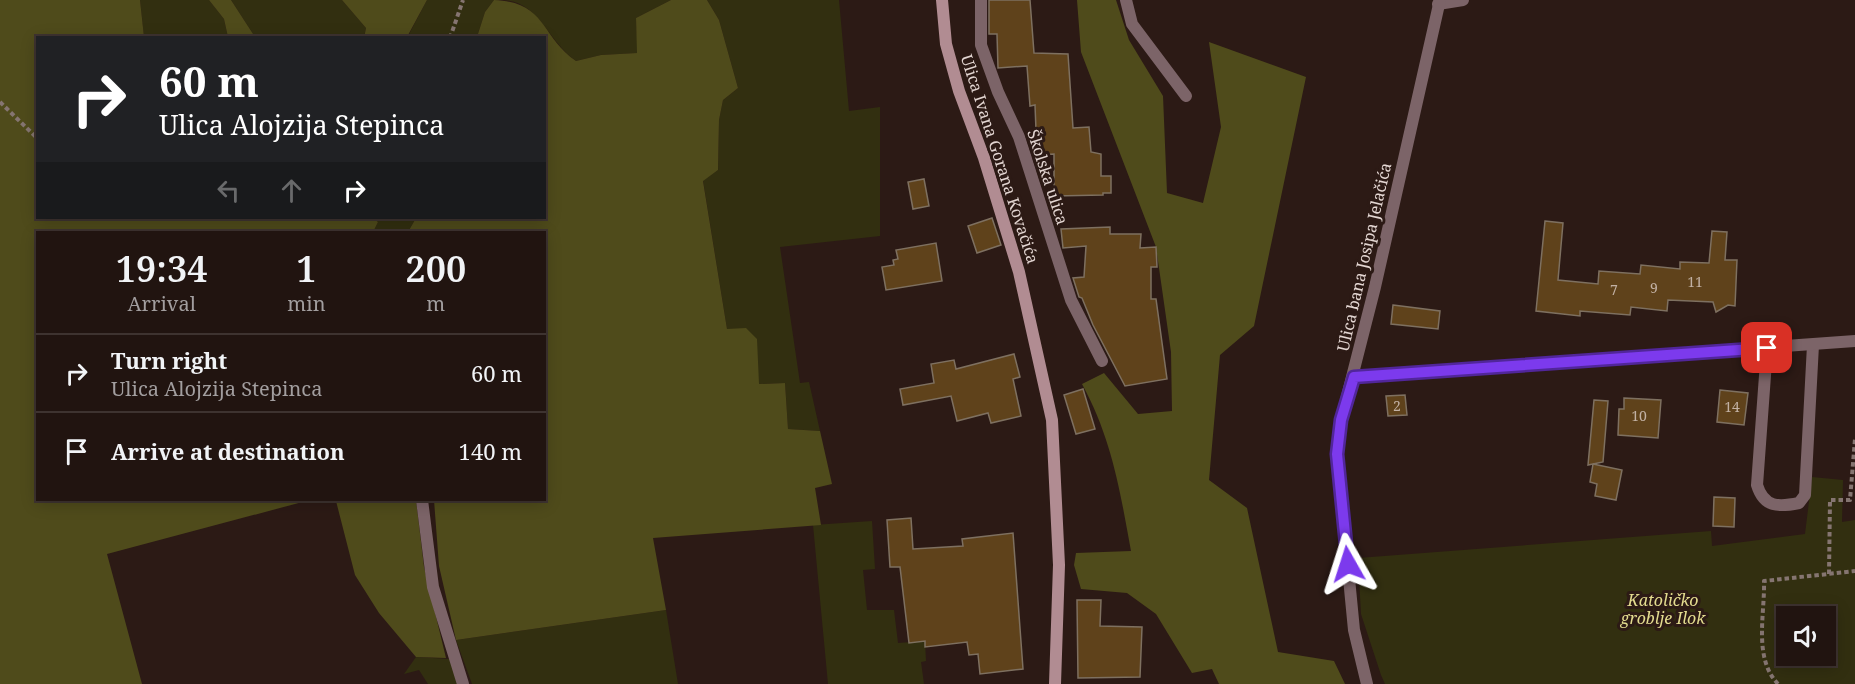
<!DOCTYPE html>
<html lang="en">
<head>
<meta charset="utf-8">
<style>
	body { margin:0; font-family:"Noto Serif",serif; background:#291d19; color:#f1f3f6; height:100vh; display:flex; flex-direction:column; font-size:22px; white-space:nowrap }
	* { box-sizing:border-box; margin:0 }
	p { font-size:20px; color:#a29e9f }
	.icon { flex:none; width:33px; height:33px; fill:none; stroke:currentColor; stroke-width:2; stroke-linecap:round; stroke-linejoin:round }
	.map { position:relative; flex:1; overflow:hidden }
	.details { position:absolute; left:36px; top:231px; width:510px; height:270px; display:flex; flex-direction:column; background:#211410; border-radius:0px; box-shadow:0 3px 15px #0003,0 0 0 2px #3e3330 }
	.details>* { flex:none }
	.banner { position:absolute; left:36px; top:36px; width:510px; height:183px; border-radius:0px; box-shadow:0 3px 15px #0003,0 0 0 2px #3e3330; background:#202124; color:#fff; overflow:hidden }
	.controls { position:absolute; left:1776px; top:606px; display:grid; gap:12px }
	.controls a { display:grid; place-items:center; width:60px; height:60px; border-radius:0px; background:#211410; box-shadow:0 3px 15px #0003,0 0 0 2px #3e3330; font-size:30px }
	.pin { position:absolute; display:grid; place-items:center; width:51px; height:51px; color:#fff; margin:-26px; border-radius:12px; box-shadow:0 3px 9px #0006 }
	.me { position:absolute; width:66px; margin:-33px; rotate:354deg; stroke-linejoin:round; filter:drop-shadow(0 0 4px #0008) }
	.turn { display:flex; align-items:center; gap:21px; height:126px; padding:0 24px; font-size:27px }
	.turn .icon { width:78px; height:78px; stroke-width:2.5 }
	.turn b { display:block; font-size:42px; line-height:51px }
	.lanes { display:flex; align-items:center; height:57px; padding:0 24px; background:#0003; justify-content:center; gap:30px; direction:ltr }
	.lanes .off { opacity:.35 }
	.eta { display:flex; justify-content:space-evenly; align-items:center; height:102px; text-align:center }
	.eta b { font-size:36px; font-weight:600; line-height:42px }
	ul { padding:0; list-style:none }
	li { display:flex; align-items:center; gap:18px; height:78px; padding:0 24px; border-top:2px solid #3e3330 }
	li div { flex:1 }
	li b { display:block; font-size:22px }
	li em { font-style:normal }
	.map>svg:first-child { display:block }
	.green { fill:#322f10; fill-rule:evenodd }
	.forest { fill:#4f4b1b }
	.building { fill:#5f421b; stroke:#7e7060; stroke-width:1.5 }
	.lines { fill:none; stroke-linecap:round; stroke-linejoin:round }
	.path { stroke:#857571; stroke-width:4; stroke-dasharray:4.5 3; stroke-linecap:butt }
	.lane { stroke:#7c6468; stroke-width:12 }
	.street { stroke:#7c6468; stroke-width:12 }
	.secondary { stroke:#b18c92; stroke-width:12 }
	.route-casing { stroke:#51269a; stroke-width:15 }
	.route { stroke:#7c3aed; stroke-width:10 }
	.labels { text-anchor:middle; stroke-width:6; stroke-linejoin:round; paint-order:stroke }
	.number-label { font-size:14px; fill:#c2b1a4 }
	.street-label { font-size:16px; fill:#e3d6d2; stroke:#2c1a15 }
	.park-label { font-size:16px; font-style:italic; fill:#e3dc8f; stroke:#2c1a15 }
</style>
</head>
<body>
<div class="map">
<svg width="1855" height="684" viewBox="0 0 1855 684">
	<rect width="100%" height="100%" fill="#2c1a15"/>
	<g class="green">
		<polygon points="140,0 209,0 224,19 228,37 144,37"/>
		<polygon points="231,0 342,0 366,28 364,37 255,37"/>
		<polygon points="427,0 494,0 485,12 477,37 407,38"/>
		<path d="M 503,0 L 671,0 L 636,18 L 638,53 L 601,55 L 576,61 C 548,42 540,2 503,0 Z"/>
		<polygon points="707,0 839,0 849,111 880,107 880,236 780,247 800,383 809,382 820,431 788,429 785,383 759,384 727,329 703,180 718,170 719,120 723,100 738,88 719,20"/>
		<polygon points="373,218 416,218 408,232 373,232 378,222"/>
		<path d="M 1812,477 L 1843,480 L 1842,522 L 1855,520 L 1855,684 L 1385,684 L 1381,675 L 1361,614 L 1358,558 L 1711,531 L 1712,546 L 1805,534 ZM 1786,616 L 1826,616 L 1826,656 L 1786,656 Z"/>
		<polygon points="872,521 875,569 863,570 867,610 894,610 898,643 925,641 926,661 921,662 924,684 828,684 813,525"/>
		<polygon points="666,610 678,684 472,684 456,640"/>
		<polygon points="416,657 450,659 458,684 428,684 419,670 404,674"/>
	</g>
	<g class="forest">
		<polygon points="0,0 140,0 144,37 38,38 38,218 373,218 378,222 373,232 38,232 38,500 310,500 107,554 142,684 0,684"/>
		<polygon points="209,0 231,0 255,37 228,37 224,19"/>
		<polygon points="342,0 427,0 407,37 364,38 366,28"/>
		<path d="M 494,0 C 547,2 540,36 576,61 L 601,55 L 637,53 L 636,18 L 671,0 L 707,0 L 719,20 L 738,88 L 723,100 L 719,120 L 718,170 L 703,181 L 727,329 L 746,328 L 757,339 L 759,384 L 785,383 L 788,429 L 820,431 L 832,484 L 815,488 L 821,525 L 653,538 L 666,610 L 456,640 L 439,566 L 434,500 L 544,500 L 544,232 L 408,232 L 416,218 L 544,218 L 544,38 L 477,37 L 485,12 Z"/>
		<path d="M 1077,0 L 1116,0 L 1129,40 L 1163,96 L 1167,193 L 1203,203 L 1221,127 L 1209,42 L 1306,77 L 1254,326 L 1220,355 L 1209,480 L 1247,508 L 1278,652 L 1334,661 L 1345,684 L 1219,684 L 1212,669 L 1192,673 L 1156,614 L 1127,593 L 1081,589 L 1074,565 L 1076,553 L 1131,551 C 1120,491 1112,439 1082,384 L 1104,373 L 1138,414 L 1172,411 L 1171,352 L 1156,247 L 1081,52 Z"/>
		<polygon points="334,500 416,500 424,567 446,658 416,657 379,613 355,575 336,501"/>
	</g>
	<g class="building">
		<polygon points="989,0 1030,0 1034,53 1068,54 1073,128 1089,127 1091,152 1101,154 1101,176 1111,176 1111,193 1103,193 1103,195 1054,196 1054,154 1037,155 1035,105 1030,106 1027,66 998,68 997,34 989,34"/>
		<polygon points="924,179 929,206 913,209 908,182"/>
		<polygon points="992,218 1001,245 977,253 968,226"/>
		<polygon points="1545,221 1563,223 1558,280 1598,284 1599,271 1640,274 1641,265 1680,269 1680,262 1709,263 1712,231 1727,232 1725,260 1737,260 1735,306 1728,305 1716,312 1713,302 1668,300 1667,311 1631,307 1630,315 1580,311 1580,316 1536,311"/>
		<polygon points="1110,227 1110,234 1141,234 1140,248 1156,247 1157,267 1151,267 1151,299 1156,299 1167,379 1125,386 1093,325 1082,298 1079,297 1073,278 1084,277 1086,246 1063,248 1061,229"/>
		<polygon points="936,243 942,281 886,290 882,267 894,265 893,260 898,259 896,250"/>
		<polygon points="1393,305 1440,311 1438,329 1391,324"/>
		<polygon points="1014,354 1020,377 1013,379 1021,416 991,423 988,413 957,421 951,396 903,405 900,389 934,383 931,364 954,360 956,369"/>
		<polygon points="1083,389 1095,429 1076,434 1064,395"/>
		<polygon points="1720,390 1748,393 1744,425 1717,422"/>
		<polygon points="1405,395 1407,415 1388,416 1386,396"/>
		<polygon points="1624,398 1661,400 1658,438 1618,435 1619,409 1624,409"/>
		<polygon points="1594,400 1608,401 1603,462 1593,464 1622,470 1616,500 1595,496 1597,484 1590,482 1593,464 1588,465"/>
		<polygon points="1714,497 1735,498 1734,527 1713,526"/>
		<polygon points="911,518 913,549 963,546 962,539 1013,533 1023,669 980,674 978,654 969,655 967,642 925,647 925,641 909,643 900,567 890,567 887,520"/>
		<polygon points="1077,600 1101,600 1100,626 1142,627 1140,677 1078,678"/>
	</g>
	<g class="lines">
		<g class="path">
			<polyline points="450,38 463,0"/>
			<polyline points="0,102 38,139"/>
			<polyline points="1829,574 1830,500 1850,500 1855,439"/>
			<path d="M 1778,684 C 1753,658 1765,614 1764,581 L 1855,571"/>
		</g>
		<path class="lane" d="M 1767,348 L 1757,485 C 1764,508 1779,507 1799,503 L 1805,495 L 1813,345"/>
		<g class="street">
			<polyline points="981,0 981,45 998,92 1019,137 1071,300 1102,361"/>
			<polyline points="1126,0 1132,24 1186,96"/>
			<polyline points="1438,4 1463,0"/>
			<polyline points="1354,377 1855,341"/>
			<polyline points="422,500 433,587 463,684"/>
			<polyline points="1367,684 1354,630 1337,454 1341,420 1375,287 1440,0"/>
		</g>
		<polyline class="secondary" points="942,0 946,44 959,91 984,158 1019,272 1052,420 1059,565 1055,684"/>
	</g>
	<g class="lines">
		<defs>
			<polyline id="route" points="1348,564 1337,454 1341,420 1354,377 1767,348"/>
		</defs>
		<use href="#route" class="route-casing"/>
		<use href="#route" class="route"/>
	</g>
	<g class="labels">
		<g class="number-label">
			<text x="1695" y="287">11</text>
			<text x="1654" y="293">9</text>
			<text x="1614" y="295">7</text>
			<text x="1397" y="411">2</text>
			<text x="1732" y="412">14</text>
			<text x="1639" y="421">10</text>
		</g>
		<g class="street-label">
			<text transform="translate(1000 159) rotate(72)" y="6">Ulica Ivana Gorana Kovačića</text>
			<text transform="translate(1048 177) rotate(72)" y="6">Školska ulica</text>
			<text transform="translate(1364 257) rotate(-77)" y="6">Ulica bana Josipa Jelačića</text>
		</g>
		<g class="park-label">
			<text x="1663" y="606">Katoličko<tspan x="1663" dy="18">groblje Ilok</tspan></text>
		</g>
	</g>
</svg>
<div class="controls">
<a><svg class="icon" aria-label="sound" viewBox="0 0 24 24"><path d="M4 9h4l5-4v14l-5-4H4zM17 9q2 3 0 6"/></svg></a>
</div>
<div class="pin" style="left:1767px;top:348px;background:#d93025"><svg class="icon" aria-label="arrive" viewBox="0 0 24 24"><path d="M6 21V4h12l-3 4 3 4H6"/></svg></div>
<svg class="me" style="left:1348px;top:564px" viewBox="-20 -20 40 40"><path d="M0-17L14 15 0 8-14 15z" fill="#7c3aed" stroke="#fff" stroke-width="4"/></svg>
<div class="banner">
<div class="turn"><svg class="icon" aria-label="right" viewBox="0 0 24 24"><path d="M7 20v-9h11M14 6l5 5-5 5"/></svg><div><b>60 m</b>Ulica Alojzija Stepinca</div></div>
<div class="lanes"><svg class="icon off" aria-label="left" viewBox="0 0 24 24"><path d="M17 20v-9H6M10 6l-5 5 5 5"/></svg><svg class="icon off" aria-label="ahead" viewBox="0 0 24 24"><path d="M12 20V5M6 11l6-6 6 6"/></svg><svg class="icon" aria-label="right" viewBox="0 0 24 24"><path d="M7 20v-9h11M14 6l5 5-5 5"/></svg></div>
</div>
<section class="details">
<div class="eta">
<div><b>19:34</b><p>Arrival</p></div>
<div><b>1</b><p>min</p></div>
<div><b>200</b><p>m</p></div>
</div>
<ul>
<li><svg class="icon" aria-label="right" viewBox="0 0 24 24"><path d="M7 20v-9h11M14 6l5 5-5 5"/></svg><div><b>Turn right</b><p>Ulica Alojzija Stepinca</p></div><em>60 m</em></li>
<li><svg class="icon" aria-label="arrive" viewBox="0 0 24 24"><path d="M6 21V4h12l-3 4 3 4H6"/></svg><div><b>Arrive at destination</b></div><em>140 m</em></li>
</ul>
</section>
</div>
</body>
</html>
